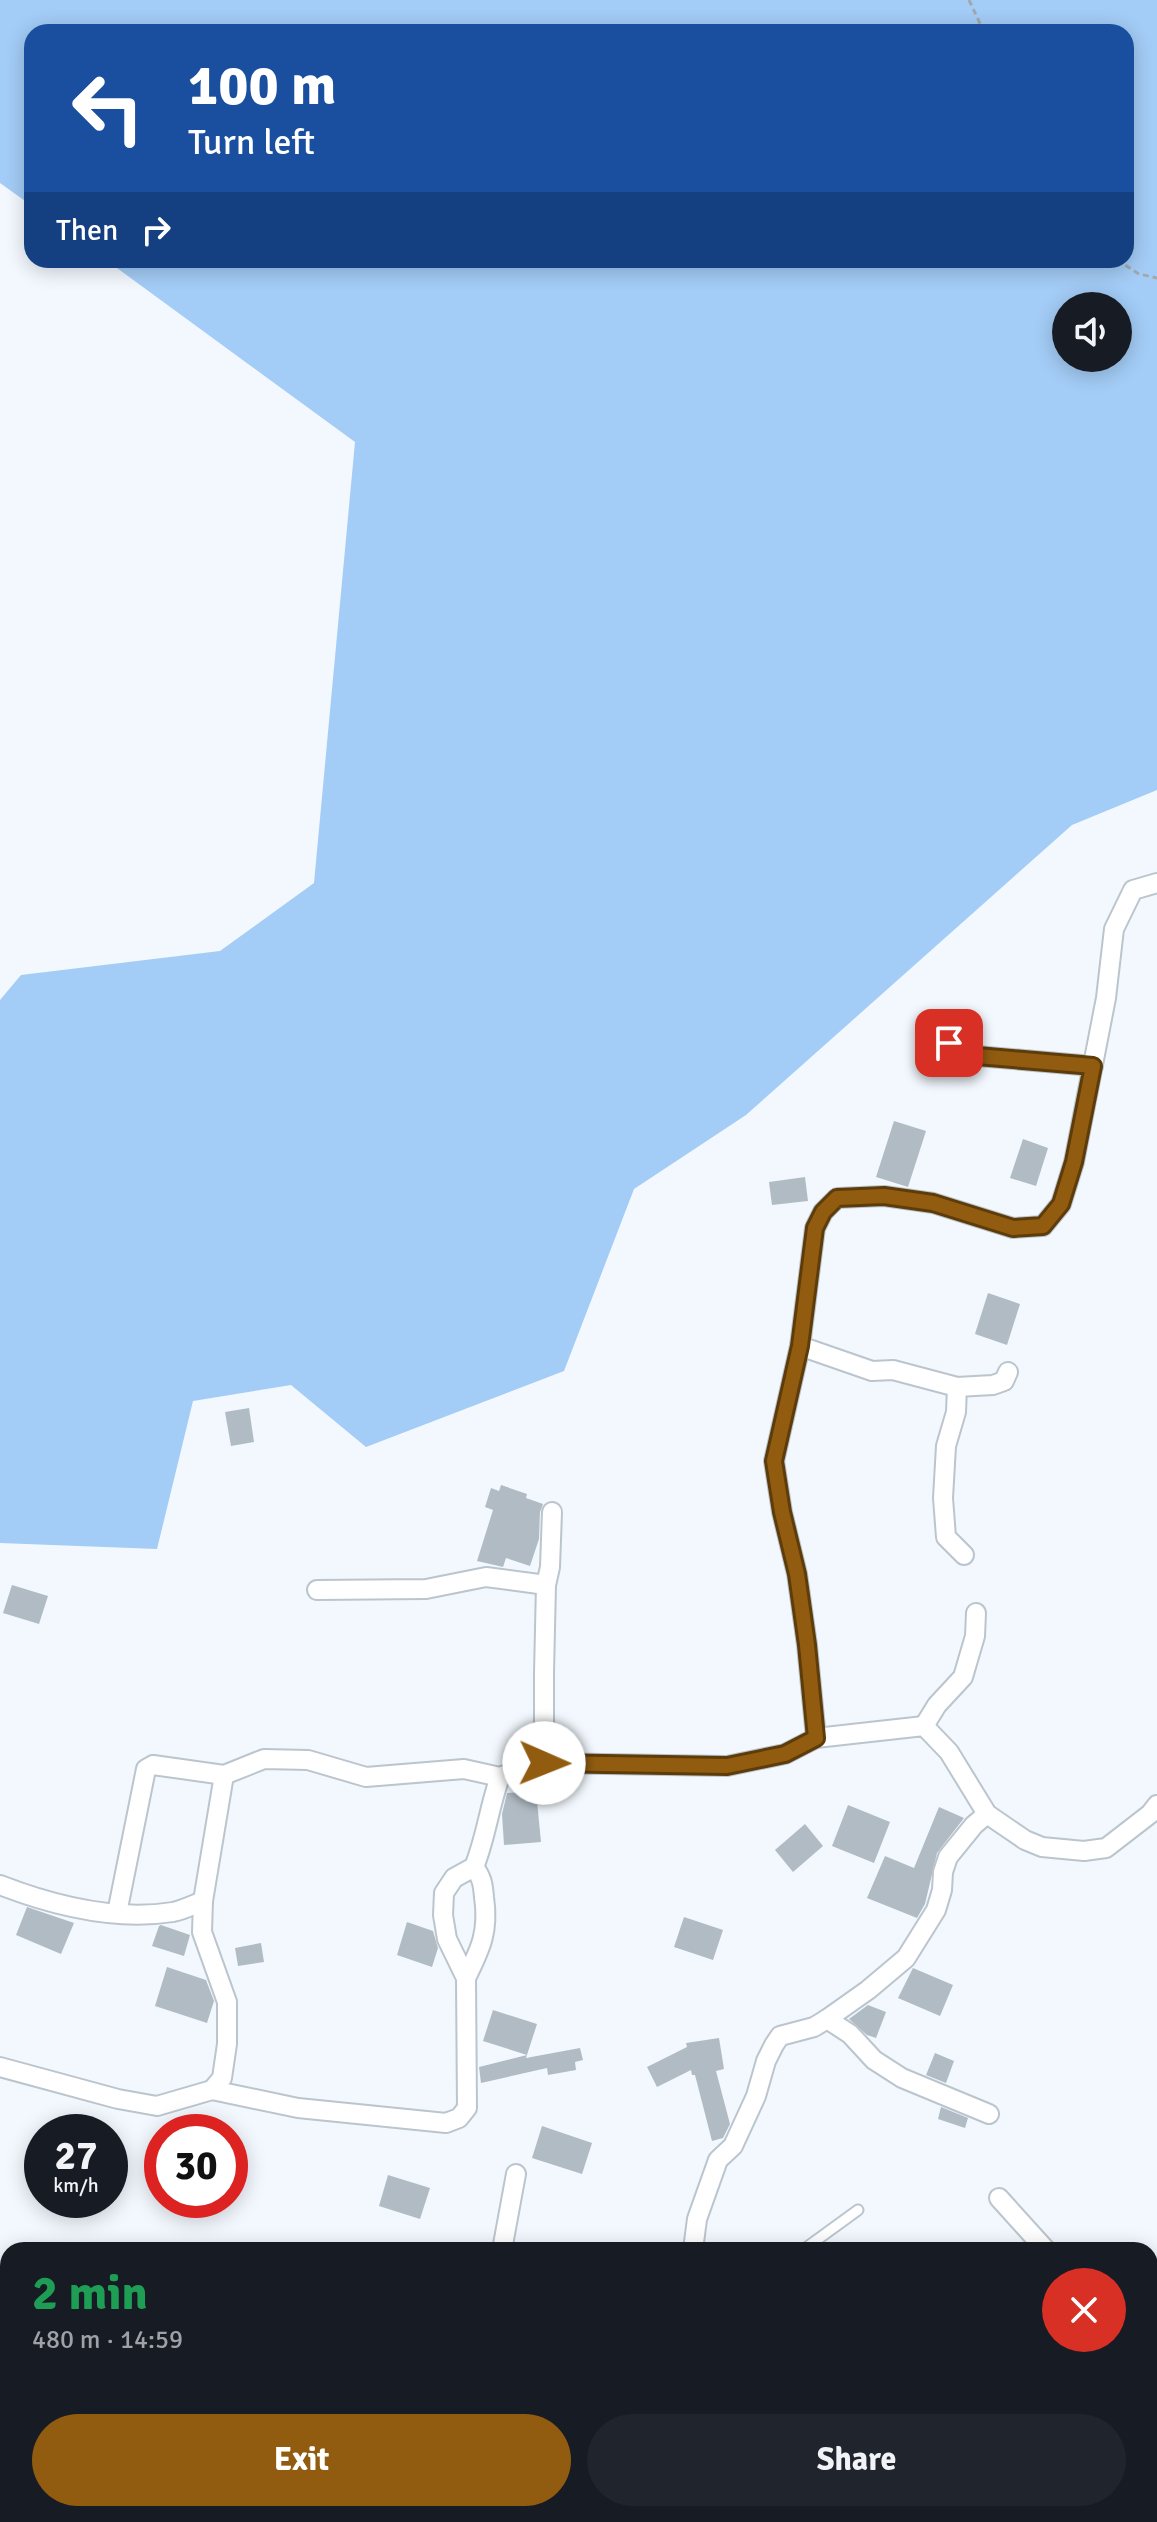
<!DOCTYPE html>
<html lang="en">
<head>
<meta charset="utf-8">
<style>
	body { margin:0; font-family:Signika,sans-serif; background:#20242c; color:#f1f3f6; height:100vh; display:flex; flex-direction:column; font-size:30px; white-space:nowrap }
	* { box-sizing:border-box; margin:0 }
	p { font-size:26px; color:#9ea1a6 }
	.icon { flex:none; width:44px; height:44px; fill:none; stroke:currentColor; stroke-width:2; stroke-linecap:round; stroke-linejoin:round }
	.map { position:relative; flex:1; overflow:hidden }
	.side { position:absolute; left:0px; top:2242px; width:1158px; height:280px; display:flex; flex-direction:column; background:#171b24; border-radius:24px 24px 0 0; box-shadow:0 4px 20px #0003 }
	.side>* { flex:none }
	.guide { position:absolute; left:24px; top:24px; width:1110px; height:244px; border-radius:24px; box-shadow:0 4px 20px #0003; background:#1a4fa0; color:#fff; overflow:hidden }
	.controls { position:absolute; left:1052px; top:292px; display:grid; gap:16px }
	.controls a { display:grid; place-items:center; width:80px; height:80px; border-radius:50%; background:#171b24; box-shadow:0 4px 20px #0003; font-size:40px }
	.speed { position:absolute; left:24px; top:2114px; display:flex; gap:16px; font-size:40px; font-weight:700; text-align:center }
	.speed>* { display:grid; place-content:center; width:104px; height:104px; border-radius:50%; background:#171b24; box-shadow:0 4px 20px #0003; line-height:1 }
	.speed small { font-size:20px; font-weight:400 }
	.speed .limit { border:12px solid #d22; background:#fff; color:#111 }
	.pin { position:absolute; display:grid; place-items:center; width:68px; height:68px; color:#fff; margin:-34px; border-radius:16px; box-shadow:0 4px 12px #0006 }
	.me { position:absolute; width:88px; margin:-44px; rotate:91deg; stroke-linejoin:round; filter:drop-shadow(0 0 6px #0008) }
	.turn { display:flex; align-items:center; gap:28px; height:168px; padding:0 32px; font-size:36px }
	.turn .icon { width:104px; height:104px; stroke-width:2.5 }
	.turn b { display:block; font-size:56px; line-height:68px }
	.then { display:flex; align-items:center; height:76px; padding:0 32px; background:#0003; gap:16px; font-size:30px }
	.round { display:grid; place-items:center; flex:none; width:84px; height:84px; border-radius:42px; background:#20242c }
	.summary { display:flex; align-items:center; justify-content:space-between; height:136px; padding:0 32px }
	h1 { font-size:48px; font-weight:800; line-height:60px; color:#1e9e55 }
	.action { display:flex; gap:16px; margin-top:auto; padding:16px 32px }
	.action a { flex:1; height:92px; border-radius:48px; background:#915c0f; color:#fff; font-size:32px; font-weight:800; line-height:92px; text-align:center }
	.action a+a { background:#20242c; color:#f1f3f6 }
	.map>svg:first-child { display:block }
	.green { fill:#a3ccf6; fill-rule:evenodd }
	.building { fill:#b1bbc4 }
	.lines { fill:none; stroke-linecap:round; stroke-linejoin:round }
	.lane-casing { stroke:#bbc5ce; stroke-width:13 }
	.street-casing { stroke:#bbc5ce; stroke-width:22 }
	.secondary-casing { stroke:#bbc5ce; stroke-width:28 }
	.path { stroke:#a3a8ad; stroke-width:3; stroke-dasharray:6 4; stroke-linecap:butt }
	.lane { stroke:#fff; stroke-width:9 }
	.street { stroke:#fff; stroke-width:18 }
	.secondary { stroke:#fff; stroke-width:24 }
	.route-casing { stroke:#5e3c0a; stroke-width:20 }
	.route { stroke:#915c0f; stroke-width:14 }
</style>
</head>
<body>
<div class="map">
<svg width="1157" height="2522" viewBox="0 0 1157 2522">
	<rect width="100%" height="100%" fill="#f2f8fe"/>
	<path class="green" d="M 0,0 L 1157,0 L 1157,790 L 1072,825 L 746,1115 L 634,1189 L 564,1371 L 366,1447 L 291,1385 L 193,1401 L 157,1549 L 0,1543 L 0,1000 L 21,975 L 220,951 L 314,883 L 355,442 L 106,260 L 1126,260 L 1126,32 L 32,32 L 32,206 L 0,183 ZM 1066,306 L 1118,306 L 1118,358 L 1066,358 Z"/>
	<g class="building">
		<polygon points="894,1121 926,1131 908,1187 876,1177"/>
		<polygon points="1023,1139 1048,1148 1036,1186 1010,1178"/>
		<polygon points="805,1177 808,1201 772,1205 769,1182"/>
		<polygon points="988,1293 1020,1304 1007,1345 975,1334"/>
		<polygon points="249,1408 254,1442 231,1446 225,1412"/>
		<polygon points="501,1485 527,1494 526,1498 543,1504 540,1512 539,1539 530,1566 506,1558 503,1567 477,1561 493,1510 485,1507 491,1488 499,1491"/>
		<polygon points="12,1585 48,1596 39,1624 3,1613"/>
		<polygon points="536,1791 541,1842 504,1845 502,1814 507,1793"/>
		<polygon points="848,1805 890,1822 874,1863 832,1846"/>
		<polygon points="939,1807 964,1818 937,1853 925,1904 917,1918 867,1898 885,1856 914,1868"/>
		<polygon points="805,1824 823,1846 793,1872 775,1850"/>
		<polygon points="27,1907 74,1923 61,1954 16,1935"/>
		<polygon points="684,1917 723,1930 713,1960 674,1947"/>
		<polygon points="407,1922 433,1931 438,1948 432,1967 397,1955"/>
		<polygon points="161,1925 190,1935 184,1956 152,1946 159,1926"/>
		<polygon points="261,1943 264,1962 238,1966 235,1948"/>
		<polygon points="167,1967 206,1980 214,2001 207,2023 155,2006"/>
		<polygon points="913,1968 953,1985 940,2016 898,1998"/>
		<polygon points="868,2005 886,2012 876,2038 867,2035 849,2019"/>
		<polygon points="493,2010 537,2024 526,2058 580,2048 583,2060 575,2062 576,2070 548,2075 547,2068 481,2083 479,2067 527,2055 483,2041"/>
		<polygon points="719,2038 724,2069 716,2071 730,2124 723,2138 712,2141 695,2075 692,2075 691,2070 657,2087 647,2067 687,2047 686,2043"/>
		<polygon points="935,2053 954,2061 946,2083 926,2075"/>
		<polygon points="941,2107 968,2118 965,2128 938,2119"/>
		<polygon points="542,2126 592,2143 582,2174 532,2158"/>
		<polygon points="388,2175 430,2188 420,2219 379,2206"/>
	</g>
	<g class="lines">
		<defs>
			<polyline id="lane" points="803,2250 858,2210"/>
			<g id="street">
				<polyline points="932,1035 977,1056 1093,1066"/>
				<polyline points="800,1346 872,1371 893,1370 957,1387 993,1385 1004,1381 1008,1372"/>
				<polyline points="957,1387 956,1412 946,1446 943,1498 946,1537 964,1555"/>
				<polyline points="317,1590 426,1589 486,1577 546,1585"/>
				<polyline points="924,1726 937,1705 963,1677 975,1636 976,1613"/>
				<polyline points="816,1738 807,1645 797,1574 782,1512 774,1461 800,1346 815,1228 823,1212 837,1198 884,1196 933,1203 1013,1228 1043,1226 1061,1204 1074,1162 1106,998 1114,929 1133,890 1157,883"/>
				<polyline points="544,1763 544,1673 546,1585 550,1567 552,1512"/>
				<path d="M 0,1885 C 54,1906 115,1921 173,1912 C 183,1910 193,1905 203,1901"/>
				<polyline points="117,1913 146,1769 153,1765 224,1775 264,1759 308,1760 366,1777 464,1769 500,1777"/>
				<path d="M 466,1978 C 481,1948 489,1931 484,1897 C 483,1885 482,1877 474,1867"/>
				<polyline points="827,2019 850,2034 874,2060 902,2078 989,2114"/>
				<path d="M 0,2067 L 118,2099 L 157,2106 L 212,2090 L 298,2108 L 446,2123 L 459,2118 L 467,2108 L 466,1978 L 447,1939 L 443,1915 L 444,1893 L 454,1878 L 474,1867 C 486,1838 489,1807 500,1777 L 526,1767 L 544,1763 L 727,1766 L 785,1754 L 816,1738 L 924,1726 L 949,1752 L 987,1814 L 1025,1840 L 1042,1847 L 1084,1851 L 1106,1848 L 1150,1814 L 1157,1805"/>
				<polyline points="212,2090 222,2078 227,2044 227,2002 202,1932 203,1901 224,1775"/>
				<polyline points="999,2198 1046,2250"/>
				<polyline points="502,2250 516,2174"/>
				<polyline points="693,2250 697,2219 718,2160 733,2146 756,2096 766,2061 774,2045 780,2036 814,2027 827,2019 868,1990 906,1958 936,1910 942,1890 943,1872 948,1857 974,1825 987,1814"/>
				<polyline points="1150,2286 1157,2287"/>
				<polyline points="1150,2477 1157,2470"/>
				<polyline points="245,2514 261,2522"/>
				<polyline points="752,2514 769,2522"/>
				<polyline points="192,2522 200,2514"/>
				<polyline points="662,2522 665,2514"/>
				<polyline points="1100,2522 1107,2514"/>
			</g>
			<g id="secondary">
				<polyline points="0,2320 8,2322"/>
				<polyline points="959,2514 973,2522"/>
			</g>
		</defs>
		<use href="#lane" class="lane-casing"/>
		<use href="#street" class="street-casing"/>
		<use href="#secondary" class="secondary-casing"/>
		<g class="path">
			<polyline points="969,0 984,32"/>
			<polyline points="1117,260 1139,274 1157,278"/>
		</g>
		<use href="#lane" class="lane"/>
		<use href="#street" class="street"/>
		<use href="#secondary" class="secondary"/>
	</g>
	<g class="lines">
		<defs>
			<polyline id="route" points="544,1763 727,1766 785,1754 816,1738 807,1645 797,1574 782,1512 774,1461 800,1346 815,1228 823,1212 837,1198 884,1196 933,1203 1013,1228 1043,1226 1061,1204 1074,1162 1093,1066 977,1056 949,1043"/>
		</defs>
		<use href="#route" class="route-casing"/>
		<use href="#route" class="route"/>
	</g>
</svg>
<div class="controls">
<a><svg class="icon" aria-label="sound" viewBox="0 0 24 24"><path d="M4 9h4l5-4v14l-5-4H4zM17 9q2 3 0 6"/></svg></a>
</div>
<div class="speed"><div>27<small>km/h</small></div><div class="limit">30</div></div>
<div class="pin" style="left:949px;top:1043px;background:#d93025"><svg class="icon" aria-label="arrive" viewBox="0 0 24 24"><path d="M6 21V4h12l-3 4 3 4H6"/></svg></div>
<svg class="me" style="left:544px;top:1763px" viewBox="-20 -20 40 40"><circle r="19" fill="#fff"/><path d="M0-13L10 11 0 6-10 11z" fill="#915c0f"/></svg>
<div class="guide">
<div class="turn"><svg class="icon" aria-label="left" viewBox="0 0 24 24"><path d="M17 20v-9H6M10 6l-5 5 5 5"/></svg><div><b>100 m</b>Turn left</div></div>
<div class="then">Then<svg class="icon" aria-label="right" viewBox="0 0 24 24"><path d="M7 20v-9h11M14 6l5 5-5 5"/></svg></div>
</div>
<section class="side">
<div class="summary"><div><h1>2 min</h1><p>480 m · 14:59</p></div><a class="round" style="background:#d93025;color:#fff"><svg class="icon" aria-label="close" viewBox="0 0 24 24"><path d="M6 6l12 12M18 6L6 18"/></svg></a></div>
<div class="action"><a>Exit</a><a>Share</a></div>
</section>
</div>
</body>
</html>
